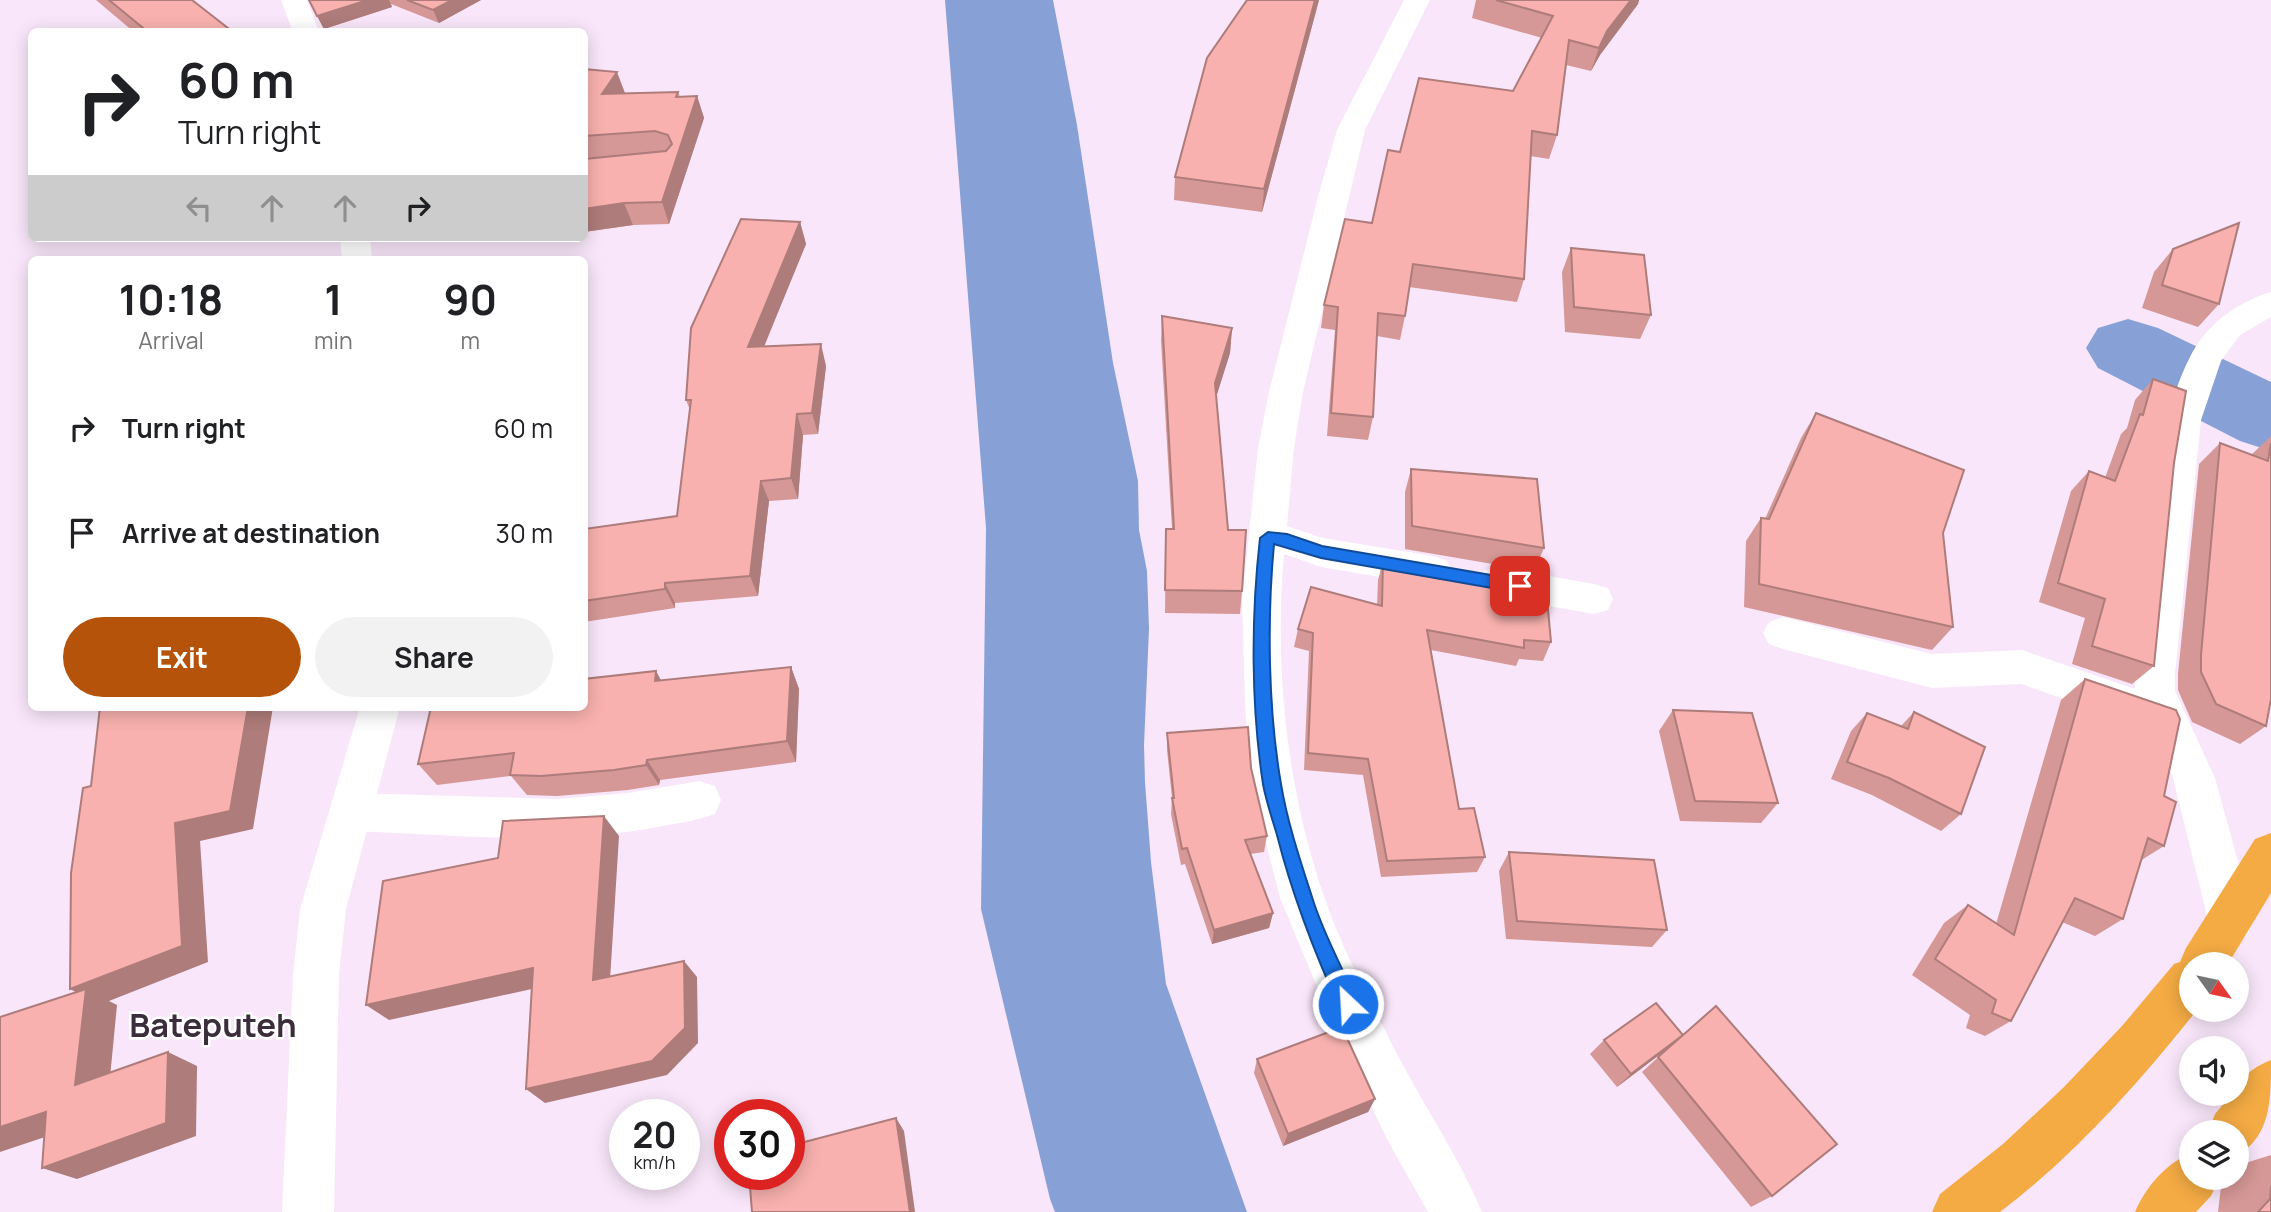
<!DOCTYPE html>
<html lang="en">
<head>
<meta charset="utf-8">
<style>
	body { margin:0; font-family:Manrope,sans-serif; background:#f2f2f2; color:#202124; height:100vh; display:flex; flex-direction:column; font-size:26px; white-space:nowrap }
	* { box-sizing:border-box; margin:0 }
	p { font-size:23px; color:#757577 }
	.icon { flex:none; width:38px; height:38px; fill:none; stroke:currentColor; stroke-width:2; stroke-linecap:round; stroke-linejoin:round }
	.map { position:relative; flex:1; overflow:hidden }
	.panel { position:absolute; left:28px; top:256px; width:560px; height:455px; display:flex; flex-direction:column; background:#fff; border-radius:10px; box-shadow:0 4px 18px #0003 }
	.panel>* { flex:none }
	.guide { position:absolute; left:28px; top:28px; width:560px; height:214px; border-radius:10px; box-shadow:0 4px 18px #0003; background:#fff; color:#202124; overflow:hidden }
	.needle { width:46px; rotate:123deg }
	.tools { position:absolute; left:2179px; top:952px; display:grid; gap:14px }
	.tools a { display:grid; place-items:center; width:70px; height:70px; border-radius:50%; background:#fff; box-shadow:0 4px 18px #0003; font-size:35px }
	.speed { position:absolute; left:609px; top:1099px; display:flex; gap:14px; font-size:35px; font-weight:700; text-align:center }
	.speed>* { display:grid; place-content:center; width:91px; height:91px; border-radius:50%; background:#fff; box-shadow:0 4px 18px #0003; line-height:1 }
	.speed small { font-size:18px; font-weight:400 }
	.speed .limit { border:10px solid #d22; background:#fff; color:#111 }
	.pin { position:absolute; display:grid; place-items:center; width:60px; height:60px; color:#fff; margin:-30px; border-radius:14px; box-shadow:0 4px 10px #0006 }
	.me { position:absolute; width:77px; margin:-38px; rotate:335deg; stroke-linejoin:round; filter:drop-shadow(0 0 5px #0008) }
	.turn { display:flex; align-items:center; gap:24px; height:147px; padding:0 35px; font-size:32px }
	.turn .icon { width:91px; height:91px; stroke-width:2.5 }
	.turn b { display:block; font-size:49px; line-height:60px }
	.lanes { display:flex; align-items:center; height:66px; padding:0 35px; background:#0003; justify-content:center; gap:35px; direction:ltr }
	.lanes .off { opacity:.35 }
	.eta { display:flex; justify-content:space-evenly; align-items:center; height:119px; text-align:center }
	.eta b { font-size:42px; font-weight:700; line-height:49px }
	.button { display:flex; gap:14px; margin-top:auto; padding:14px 35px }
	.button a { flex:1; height:80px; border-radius:42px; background:#b45309; color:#fff; font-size:28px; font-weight:700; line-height:80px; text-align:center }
	.button a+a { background:#f2f2f2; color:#202124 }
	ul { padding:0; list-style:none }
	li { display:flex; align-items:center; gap:21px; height:105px; padding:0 35px }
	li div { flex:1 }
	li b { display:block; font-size:26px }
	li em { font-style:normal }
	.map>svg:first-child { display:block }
	.water { fill:#87a1d7 }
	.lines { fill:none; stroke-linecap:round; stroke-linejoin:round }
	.river { fill:#87a1d7; fill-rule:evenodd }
	.street { fill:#fff; fill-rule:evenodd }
	.secondary { fill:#fff; fill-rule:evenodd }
	.highway { fill:#f4ab44; fill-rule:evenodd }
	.wall { fill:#d59896 }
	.shaded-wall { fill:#ae7c7a }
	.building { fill:#f8b1ae; stroke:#ae7c7a; stroke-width:2 }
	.route { fill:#1a73e8; stroke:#114b97; stroke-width:2 }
	.labels { text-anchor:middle; stroke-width:5; stroke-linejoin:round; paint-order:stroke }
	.near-quarter-label { font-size:33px; font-weight:bold; fill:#3c2d3c; stroke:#fff }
</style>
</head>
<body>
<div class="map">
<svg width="2271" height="1212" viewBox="0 0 2271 1212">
	<rect width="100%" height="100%" fill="#f9e6fa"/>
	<polygon class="water" points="945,0 1053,0 1077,125 1113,363 1138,481 1139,530 1147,571 1149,629 1144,745 1145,782 1151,862 1166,984 1247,1212 1055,1212 1050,1199 981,909 986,528"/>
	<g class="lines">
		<polygon class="river" points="2128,319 2158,328 2271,382 2271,451 2240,441 2098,368 2086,348 2098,328"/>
		<g class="street">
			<path d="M 1404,0 L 1430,0 L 1365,130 L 1303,392 L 1294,448 L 1287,526 L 1323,538 L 1433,556 L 1446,560 L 1452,571 L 1446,582 L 1433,586 L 1321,567 L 1284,554 C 1274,669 1287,791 1325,899 C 1344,954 1373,1006 1399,1058 C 1426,1109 1460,1159 1482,1212 L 1428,1212 L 1389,1143 L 1340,1042 L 1280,898 L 1251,784 L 1245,705 L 1242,600 L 1258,448 L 1269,392 L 1318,197 L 1337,130 Z"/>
			<path d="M 2271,292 L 2271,317 L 2240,335 L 2228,351 L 2221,361 L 2201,420 L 2175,674 L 2175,691 L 2215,778 L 2254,920 L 2247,935 L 2231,942 L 2215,935 L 2208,920 L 2173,778 L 2144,711 L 2141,716 L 2127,721 L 2021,684 L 1932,688 L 1783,649 L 1769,644 L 1763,633 L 1769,622 L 1783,617 L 1932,654 L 2022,650 L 2135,689 C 2135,645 2144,600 2150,556 C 2158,491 2159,417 2190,357 C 2206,325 2237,302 2271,292 Z"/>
			<polygon points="1496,567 1594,584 1608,588 1613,599 1608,610 1594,614 1496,597 1483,593 1477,582 1483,571"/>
			<path d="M 700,781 L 715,786 L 721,800 L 715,814 C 696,821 677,823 658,827 C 557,846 454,835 352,831 L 337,826 L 330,812 L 337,798 L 352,793 L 557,799 L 628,793 Z"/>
		</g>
		<g class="secondary">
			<polygon points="281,0 307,0 319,32 293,32"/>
			<polygon points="340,238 370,238 372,259 342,259"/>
			<polygon points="360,707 400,707 346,909 339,975 334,1212 282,1212 293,975 300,909"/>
		</g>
		<g class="highway">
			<path d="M 2271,833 L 2271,893 L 2228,964 L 2191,964 L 2191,1010 L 2197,1010 C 2139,1083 2075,1155 2000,1212 L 1932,1212 L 1940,1194 L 2003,1144 L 2064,1087 L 2122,1026 L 2174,964 L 2180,962 L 2186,948 L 2255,839 Z"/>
			<path d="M 2271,1060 C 2271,1100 2271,1137 2236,1156 L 2236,1132 L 2208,1132 L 2215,1114 L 2232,1094 L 2236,1094 C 2238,1077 2256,1066 2271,1060 Z"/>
			<path d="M 2191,1153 L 2191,1178 L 2219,1178 L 2211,1196 L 2196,1212 L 2135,1212 C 2146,1187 2165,1164 2191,1153 Z"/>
		</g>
	</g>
	<g class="wall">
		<polygon points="96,0 192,0 233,32 134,32"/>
		<polygon points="309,0 481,0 439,23 391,4 392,7 324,29"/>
		<polygon points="1319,0 1262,212 1174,200 1175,177"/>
		<polygon points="1476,0 1639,0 1638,4 1600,55 1591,71 1566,65 1557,135 1549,159 1530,156 1524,279 1517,302 1409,287 1405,316 1400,340 1377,336 1373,417 1368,440 1327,436 1335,330 1321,328 1324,305 1372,223 1400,152 1513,91 1542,38 1472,18"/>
		<polygon points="584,69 625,93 678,92 680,97 697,96 704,118 669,224 633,225 584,232 584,159 612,156 584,158"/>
		<polygon points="800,222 806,244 763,347 826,366 818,434 803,435 798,499 769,501 758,596 675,603 675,608 584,622 584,529 677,516 690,410 686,400"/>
		<polygon points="1571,248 1651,315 1640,339 1565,332 1562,272"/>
		<polygon points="2173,249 2219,304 2198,327 2142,308 2154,272"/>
		<polygon points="1162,316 1232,328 1230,353 1216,397 1228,530 1242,591 1240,614 1165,613 1166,529 1172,529 1161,341"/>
		<polygon points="2153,379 2174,463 2154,666 2132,684 2072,664 2085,618 2039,602 2071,491 2089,471 2105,478 2121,434 2127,428 2135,400"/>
		<polygon points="1816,413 1943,533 1953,627 1932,650 1744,607 1746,541 1761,518 1765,519 1801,438"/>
		<polygon points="2271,436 2271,699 2266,726 2240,744 2192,722 2178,690 2178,674 2199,464 2220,443 2251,455"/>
		<polygon points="1411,469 1544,548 1534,571 1405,549 1405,492"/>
		<polygon points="1383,561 1551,642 1543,661 1519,659 1516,666 1431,650 1459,809 1485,857 1477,872 1381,877 1363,775 1304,770 1309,651 1294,647 1298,629 1377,605 1378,580"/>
		<polygon points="791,667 799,689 796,762 660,780 659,785 628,790 557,796 527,795 511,776 437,785 418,764 661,681"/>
		<polygon points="2085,679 2164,796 2164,846 2140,861 2123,919 2095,936 2062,922 2011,1021 1985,1036 1966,1028 1970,1015 1912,975 1944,923 1968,905 1996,924 2061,700"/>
		<polygon points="1673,710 1778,803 1761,823 1680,821 1659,731"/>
		<polygon points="1914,712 1961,814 1941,831 1872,795 1831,779 1851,731 1867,713 1901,726"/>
		<polygon points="1167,733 1251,768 1267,836 1264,852 1250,854 1273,913 1269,928 1212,944 1185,864 1181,865 1171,814 1172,798 1167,750"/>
		<polygon points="1509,852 1667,930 1652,947 1506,939 1499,871"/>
		<polygon points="1656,1003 1772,1196 1751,1207 1642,1072 1666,1050 1617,1087 1590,1054 1604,1040"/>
		<polygon points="1257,1059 1375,1099 1368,1112 1283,1146 1254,1073"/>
		<polygon points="2271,1155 2271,1212 2218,1212 2222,1178 2236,1178 2236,1166"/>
	</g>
	<g class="shaded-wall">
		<polygon points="368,0 389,0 392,7 324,29 317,16"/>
		<polygon points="452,0 481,0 439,23 433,10"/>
		<polygon points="1315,0 1319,0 1262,212 1264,189"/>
		<polygon points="1631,0 1639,0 1638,4 1600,55 1591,71 1599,48 1607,31"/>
		<polygon points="617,72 625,93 602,94"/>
		<polygon points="697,96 704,118 669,224 662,202"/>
		<polygon points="624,203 633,225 584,232 584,209"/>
		<polygon points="800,222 806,244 755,369 748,347"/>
		<polygon points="1232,328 1230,353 1213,407 1215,383"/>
		<polygon points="821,344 826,366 818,434 812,413"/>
		<polygon points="797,414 803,435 798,499 791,478"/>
		<polygon points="761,481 769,501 758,596 750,576"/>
		<polygon points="665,583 675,603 675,608 665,589"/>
		<polygon points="791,667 799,689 796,762 787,741"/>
		<polygon points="656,671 668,693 655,681"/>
		<polygon points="248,707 273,707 253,829 200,841 208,962 109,1001 117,1005 108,1098 75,1085 85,997 70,989"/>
		<polygon points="647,760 660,780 659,785 646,765"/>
		<polygon points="604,816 619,836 609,996 593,980"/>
		<polygon points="1273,913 1269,928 1212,944 1214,930"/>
		<polygon points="684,961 697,977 698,1043 667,1075 545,1103 526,1089"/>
		<polygon points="533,968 550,985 389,1020 366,1005"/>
		<polygon points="1683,1035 1668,1048 1617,1087 1631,1074"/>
		<polygon points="168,1052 197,1066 196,1136 77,1179 42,1168"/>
		<polygon points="1375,1099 1368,1112 1283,1146 1288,1134"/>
		<polygon points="46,1112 81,1125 0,1152 0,1127"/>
		<polygon points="896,1118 904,1131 915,1212 910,1212"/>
	</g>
	<g class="building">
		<polygon points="109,0 192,0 233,32 148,32"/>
		<polygon points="309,0 368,0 317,16"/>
		<polygon points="407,0 452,0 433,10"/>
		<polygon points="1247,0 1315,0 1264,189 1175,177 1207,58"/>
		<polygon points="1496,0 1631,0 1607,31 1599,48 1569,40 1557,135 1532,131 1524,279 1413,264 1405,316 1378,313 1373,417 1331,413 1338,307 1324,305 1345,219 1372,223 1388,150 1400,152 1419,78 1513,91 1553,16"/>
		<polygon points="584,69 617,72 602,94 678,92 676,97 697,96 662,202 624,203 584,209 584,159 666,151 672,144 668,135 655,131 584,136"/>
		<polygon points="741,219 800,222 748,347 821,344 812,413 797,414 791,478 761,481 750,576 665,583 665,589 584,601 584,529 677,516 691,400 686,400 691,328"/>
		<polygon points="2239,223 2219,304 2162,285 2173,249"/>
		<polygon points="1571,248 1644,255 1651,315 1574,307"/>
		<polygon points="1162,316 1232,328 1215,383 1228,530 1246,530 1242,591 1165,590 1166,529 1174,529"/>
		<polygon points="2153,379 2186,391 2174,463 2154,666 2092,646 2105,599 2058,583 2089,471 2115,481 2140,414 2143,415"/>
		<polygon points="1816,413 1964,470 1943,533 1953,627 1759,584 1761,518 1769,519"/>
		<polygon points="2220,443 2268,461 2271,443 2271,699 2266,726 2216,704 2201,672 2201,655"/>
		<polygon points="1411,469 1537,479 1544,548 1412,526"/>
		<polygon points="1383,561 1546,588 1551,642 1524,640 1524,648 1427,630 1459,809 1474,808 1485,857 1387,861 1368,759 1308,753 1313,633 1298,629 1311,587 1382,606"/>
		<polygon points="791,667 787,741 647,760 646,765 614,770 541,776 510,775 514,753 418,764 431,707 584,707 584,679 656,671 655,681"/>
		<polygon points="2085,679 2176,710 2180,719 2164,796 2176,802 2164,846 2148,838 2123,919 2075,898 2011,1021 1992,1013 1996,1000 1935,959 1968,905 2014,935"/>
		<polygon points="100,707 248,707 230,811 175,823 182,946 70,989 71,873 83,788 91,786"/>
		<polygon points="1673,710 1752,713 1778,803 1695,801"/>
		<polygon points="1914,712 1985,747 1961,814 1889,778 1847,762 1867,713 1908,729"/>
		<polygon points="1248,727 1251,768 1267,836 1245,840 1273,913 1214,930 1187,848 1182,849 1172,798 1174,798 1167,733"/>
		<polygon points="604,816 593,980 684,961 685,1028 652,1061 526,1089 533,968 366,1005 383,881 498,858 503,821"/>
		<polygon points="1509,852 1654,860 1667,930 1517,921"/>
		<polygon points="86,989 75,1085 168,1052 166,1123 42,1168 46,1112 0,1127 0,1017"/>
		<polygon points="1656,1003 1683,1035 1631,1074 1604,1040"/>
		<polygon points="1716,1006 1837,1144 1772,1196 1658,1057"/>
		<polygon points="1342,1027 1375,1099 1288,1134 1257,1059"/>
		<polygon points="896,1118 910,1212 752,1212 749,1174 789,1174 789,1146"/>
		<polygon points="2271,1186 2271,1212 2258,1212 2270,1199"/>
	</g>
	<path class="route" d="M 1268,532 L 1287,534 L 1322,546 L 1520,580 L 1528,586 L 1520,593 L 1321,558 L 1274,544 C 1267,619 1268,709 1281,784 C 1287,821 1300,860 1312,897 C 1323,934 1343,968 1358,1004 L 1355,1011 L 1348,1014 L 1341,1011 C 1314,952 1293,898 1277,835 C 1272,818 1266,801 1263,784 C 1251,705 1251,617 1260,538 Z"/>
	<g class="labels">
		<g class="near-quarter-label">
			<text x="213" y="1037">Bateputeh</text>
		</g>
	</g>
</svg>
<div class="tools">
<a><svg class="needle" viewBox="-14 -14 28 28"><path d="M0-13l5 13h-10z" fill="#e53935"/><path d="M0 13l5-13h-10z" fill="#757577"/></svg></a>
<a><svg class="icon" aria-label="sound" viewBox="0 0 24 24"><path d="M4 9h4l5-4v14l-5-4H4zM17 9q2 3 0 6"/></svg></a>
<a><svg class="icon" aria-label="layers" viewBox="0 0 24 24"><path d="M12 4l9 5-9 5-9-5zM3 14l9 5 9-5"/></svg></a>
</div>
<div class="speed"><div>20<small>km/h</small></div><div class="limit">30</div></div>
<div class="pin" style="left:1520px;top:586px;background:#d93025"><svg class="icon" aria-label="arrive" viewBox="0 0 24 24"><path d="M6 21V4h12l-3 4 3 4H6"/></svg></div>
<svg class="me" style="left:1348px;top:1004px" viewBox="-20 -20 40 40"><circle r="17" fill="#1a73e8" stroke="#fff" stroke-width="3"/><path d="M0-11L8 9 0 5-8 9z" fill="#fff"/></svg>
<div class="guide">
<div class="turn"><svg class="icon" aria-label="right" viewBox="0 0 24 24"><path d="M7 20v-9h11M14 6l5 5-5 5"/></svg><div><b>60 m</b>Turn right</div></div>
<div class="lanes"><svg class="icon off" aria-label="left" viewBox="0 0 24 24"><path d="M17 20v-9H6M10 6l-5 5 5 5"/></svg><svg class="icon off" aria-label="ahead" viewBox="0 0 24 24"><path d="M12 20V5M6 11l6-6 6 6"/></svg><svg class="icon off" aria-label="ahead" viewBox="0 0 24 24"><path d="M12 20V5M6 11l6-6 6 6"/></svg><svg class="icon" aria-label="right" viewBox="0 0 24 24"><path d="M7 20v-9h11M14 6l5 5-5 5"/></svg></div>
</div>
<section class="panel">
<div class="eta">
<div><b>10:18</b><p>Arrival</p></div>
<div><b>1</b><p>min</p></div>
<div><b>90</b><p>m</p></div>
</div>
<ul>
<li><svg class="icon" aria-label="right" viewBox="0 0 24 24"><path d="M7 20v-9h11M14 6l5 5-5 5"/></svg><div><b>Turn right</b></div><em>60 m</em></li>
<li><svg class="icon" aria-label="arrive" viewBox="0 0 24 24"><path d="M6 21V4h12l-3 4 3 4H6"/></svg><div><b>Arrive at destination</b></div><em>30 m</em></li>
</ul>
<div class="button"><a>Exit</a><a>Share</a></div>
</section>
</div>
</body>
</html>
